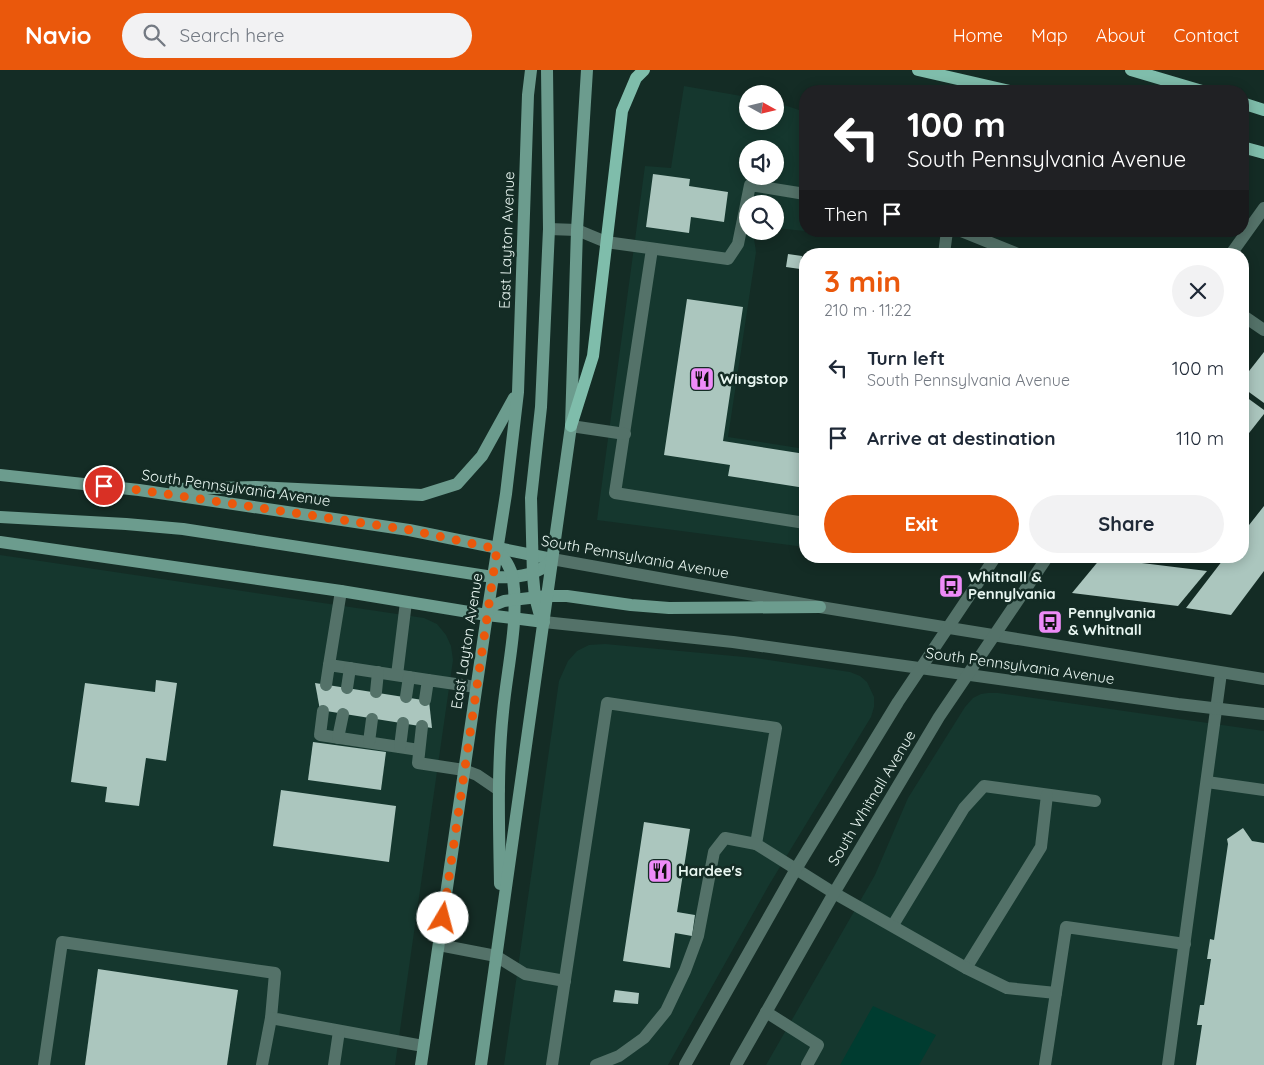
<!DOCTYPE html>
<html lang="en">
<head>
<meta charset="utf-8">
<style>
	body { margin:0; font-family:Quicksand,sans-serif; background:#f2f2f3; color:#1f2937; height:100vh; display:flex; flex-direction:column; font-size:19px; white-space:nowrap }
	* { box-sizing:border-box; margin:0 }
	p { font-size:16px; color:#747a83 }
	.icon { flex:none; width:28px; height:28px; fill:none; stroke:currentColor; stroke-width:2; stroke-linecap:round; stroke-linejoin:round }
	.map { position:relative; flex:1; overflow:hidden }
	.drawer { position:absolute; left:799px; top:178px; width:450px; height:315px; display:flex; flex-direction:column; background:#fff; border-radius:20px; box-shadow:0 2px 12px #0003 }
	.drawer>* { flex:none }
	.top-card { position:absolute; left:799px; top:15px; width:450px; height:152px; border-radius:20px; box-shadow:0 2px 12px #0003; background:#202124; color:#fff; overflow:hidden }
	.needle { width:32px; rotate:98deg }
	.buttons { position:absolute; left:739px; top:15px; display:grid; gap:10px }
	.buttons a { display:grid; place-items:center; width:45px; height:45px; border-radius:50%; background:#fff; box-shadow:0 2px 12px #0003; font-size:25px }
	.pin { position:absolute; display:grid; place-items:center; width:42px; height:42px; color:#fff; margin:-21px; border:2px solid #fff; border-radius:50%; box-shadow:0 1px 5px #0007 }
	.me { position:absolute; width:55px; margin:-28px; rotate:8deg; stroke-linejoin:round; filter:drop-shadow(0 0 4px #0008) }
	.turn { display:flex; align-items:center; gap:18px; height:105px; padding:0 25px; font-size:22px }
	.turn .icon { width:65px; height:65px; stroke-width:2.5 }
	.turn b { display:block; font-size:35px; line-height:42px }
	.then { display:flex; align-items:center; height:48px; padding:0 25px; background:#0003; gap:10px; font-size:19px }
	.round { display:grid; place-items:center; flex:none; width:52px; height:52px; border-radius:26px; background:#f2f2f3 }
	.headline { display:flex; align-items:center; justify-content:space-between; height:85px; padding:0 25px }
	h1 { font-size:30px; font-weight:800; line-height:38px; color:#ea580c }
	.cta { display:flex; gap:10px; margin-top:auto; padding:10px 25px }
	.cta a { flex:1; height:58px; border-radius:30px; background:#ea580c; color:#fff; font-size:20px; font-weight:800; line-height:58px; text-align:center }
	.cta a+a { background:#f2f2f3; color:#1f2937 }
	ul { padding:0; list-style:none }
	li { display:flex; align-items:center; gap:15px; height:70px; padding:0 25px }
	li div { flex:1 }
	li b { display:block; font-size:19px }
	li em { font-style:normal }
	header { display:flex; align-items:center; gap:30px; box-sizing:border-box; height:70px; padding:0 25px; background:#ea580c; color:#fff }
	header strong { font-size:24px }
	nav { display:flex; gap:28px; margin-inline-start:auto; font-size:18px }
	.search { width:350px; height:45px; background:#f2f2f3; display:flex; align-items:center; gap:12px; box-sizing:border-box; padding:0 18px; border-radius:28px; color:#747a83; font-size:19px }
	.map>svg:first-child { display:block }
	.built { fill:#15372e; fill-rule:evenodd }
	.green { fill:#003c30 }
	.building { fill:#abc6be }
	.lines { fill:none; stroke-linecap:round; stroke-linejoin:round }
	.service { stroke:#547269; stroke-width:12 }
	.minor { stroke:#547269; stroke-width:12 }
	.tertiary { stroke:#547269; stroke-width:12 }
	.secondary { stroke:#6c9c8e; stroke-width:12 }
	.primary { stroke:#7fbdab; stroke-width:12 }
	.route { stroke:#ea580c; stroke-width:9; stroke-dasharray:0 16.2 }
	.labels { text-anchor:middle; stroke-width:5; stroke-linejoin:round; paint-order:stroke }
	.street-label { font-size:15px; fill:#e8f6f1; stroke:#142c25 }
	.poi-label { font-size:15px; font-weight:bold; fill:#e8f6f1; stroke:#142c25; text-anchor:start }
</style>
</head>
<body>
<header>
<strong>Navio</strong>
<div class="search"><svg class="icon" aria-label="search" viewBox="0 0 24 24"><circle cx="10" cy="10" r="6"/><path d="M15 15l6 6"/></svg>Search here</div>
<nav><a>Home</a><a>Map</a><a>About</a><a>Contact</a></nav>
</header>
<div class="map">
<svg width="1264" height="995" viewBox="0 0 1264 995">
	<rect width="100%" height="100%" fill="#142c25"/>
	<g class="built">
		<path d="M 684,16 L 747,27 L 748,51 L 775,51 L 775,32 L 805,42 L 805,161 L 775,158 L 775,134 L 748,134 L 748,161 L 755,161 L 753,162 L 756,182 L 728,367 L 805,379 L 805,477 L 597,450 L 645,96 L 671,98 ZM 748,79 L 775,79 L 775,106 L 748,106 Z"/>
		<polygon points="0,485 424,548 437,554 446,565 451,576 453,590 395,995 0,995"/>
		<polygon points="605,574 755,588 850,602 860,606 867,612 874,627 874,637 871,647 769,815 668,995 504,995 559,611 568,591 577,581 589,575"/>
		<polygon points="988,623 998,623 1264,661 1264,995 766,995 875,805 908,728 965,637 973,628 981,624"/>
	</g>
	<polygon class="green" points="873,936 936,965 919,995 840,995"/>
	<g class="building">
		<polygon points="653,104 690,109 689,116 728,122 724,152 691,147 689,163 646,157"/>
		<polygon points="788,184 802,186 800,199 786,197"/>
		<polygon points="687,229 743,237 723,371 805,384 805,418 728,406 730,395 664,385"/>
		<polygon points="1264,282 1264,333 1242,317 1242,310"/>
		<polygon points="1242,324 1264,340 1264,344 1242,372"/>
		<polygon points="1264,436 1264,501 1231,545 1186,538 1226,486 1242,486 1242,464"/>
		<polygon points="1142,486 1155,486 1153,489"/>
		<polygon points="1101,488 1207,501 1178,536 1072,523"/>
		<polygon points="156,610 177,613 166,691 146,688 139,736 105,732 107,717 71,712 85,613 155,622"/>
		<polygon points="315,613 429,631 432,658 320,640"/>
		<polygon points="313,672 386,682 381,720 308,710"/>
		<polygon points="281,720 396,736 389,792 273,776"/>
		<polygon points="644,752 690,759 677,842 695,845 692,866 675,863 670,898 623,891"/>
		<polygon points="1243,758 1252,771 1264,773 1264,995 1196,995 1202,955 1197,955 1200,935 1204,935 1211,889 1207,889 1210,869 1214,870 1228,774 1227,769"/>
		<polygon points="98,899 238,920 227,995 85,995"/>
		<polygon points="615,920 639,923 638,934 613,932"/>
	</g>
	<g class="lines">
		<g class="service">
			<polyline points="549,159 577,160 606,172 728,189 738,174 750,115 805,124"/>
			<polyline points="961,161 1018,184"/>
			<polyline points="652,179 615,423 805,453"/>
			<polyline points="1242,245 1264,260"/>
			<polyline points="571,356 625,364"/>
			<polyline points="329,595 341,521"/>
			<polyline points="397,605 406,532"/>
			<polyline points="326,615 329,595 428,610"/>
			<polyline points="347,618 350,598"/>
			<polyline points="376,622 378,602"/>
			<polyline points="406,627 409,607"/>
			<polyline points="425,630 428,610 476,617"/>
			<polyline points="323,641 320,665 419,680"/>
			<polyline points="422,656 418,693 464,700 477,705 499,720"/>
			<polyline points="338,668 343,644"/>
			<polyline points="369,672 372,649"/>
			<polyline points="400,677 403,653"/>
			<polyline points="1207,712 1264,720"/>
			<polyline points="893,855 964,738 984,716 1095,731"/>
			<polyline points="439,875 496,886 525,904 565,911"/>
			<polyline points="966,898 1041,777 1047,725"/>
			<polyline points="766,942 818,975 807,995"/>
			<polyline points="44,995 62,872 275,903 271,948 423,976"/>
			<polyline points="262,995 271,948"/>
			<polyline points="334,995 339,961"/>
			<polyline points="552,995 607,633 776,658 756,774 834,823 966,898 1007,918 1056,923"/>
			<polyline points="596,995 619,986 644,968 666,941 685,901 698,866 714,782 725,768 756,774"/>
			<polyline points="1045,995 1066,857 1185,874"/>
			<polyline points="1168,995 1221,603"/>
		</g>
		<polyline class="minor" points="944,184 947,161"/>
		<g class="tertiary">
			<polyline points="1231,184 1264,138"/>
			<polyline points="552,489 820,537 1264,609"/>
			<polyline points="544,552 733,572 1178,634 1264,644"/>
			<polyline points="685,995 796,799 898,632 996,486"/>
			<polyline points="736,995 834,823 939,647 1048,486"/>
		</g>
		<g class="secondary">
			<polyline points="0,405 139,420 409,460 552,489"/>
			<polyline points="175,419 256,417 422,425 457,414 482,386 514,328"/>
			<path d="M 0,447 L 126,454 L 183,459 L 493,507 C 513,508 539,507 552,489"/>
			<polyline points="0,472 341,521 487,545 544,552"/>
			<path d="M 497,479 C 504,488 511,497 513,509 C 519,551 507,599 503,642 C 497,699 499,756 500,814"/>
			<polyline points="487,545 494,535 504,531 547,526 567,526 631,535 669,538 820,537"/>
			<polyline points="543,550 539,542 535,527 533,506 531,428 541,337 549,159 547,0"/>
			<polyline points="421,995 487,545 506,424 518,322 528,25 531,0"/>
			<polyline points="481,995 571,356 577,160 587,0"/>
		</g>
		<g class="primary">
			<polyline points="918,0 1010,21"/>
			<polyline points="1131,0 1202,21"/>
			<polyline points="1242,33 1264,40"/>
			<polyline points="1242,77 1264,83"/>
			<polyline points="571,356 593,286 622,41 636,8 644,0"/>
		</g>
	</g>
	<g class="lines">
		<polyline class="route" points="104,416 139,420 410,460 497,479 443,848"/>
	</g>
	<defs>
		<symbol id="restaurant-square" viewBox="-11 -11 22 22"><rect x="-9" y="-9" width="18" height="18" rx="4" fill="#ee8bf8" stroke="#142c25"/><path d="M-5-6h1v4h1v-4h1v4h1v-4h1v5L-1.5 .5V6h-2V.5L-5-1ZM5-6V6H3V1.5H1.5Q1.5-4 5-6Z" fill="#111"/></symbol>
		<symbol id="bus-square" viewBox="-11 -11 22 22"><rect x="-9" y="-9" width="18" height="18" rx="4" fill="#ee8bf8" stroke="#142c25"/><path d="M-5-6H5V4H4V6H2V4H-2V6H-4V4H-5ZM-3.5-4V0h7V-4ZM-3.5 1.2v1.5H-2V1.2ZM2 1.2v1.5H3.5V1.2Z" fill="#111"/></symbol>
	</defs>
	<g fill-rule="evenodd">
		<use href="#restaurant-square" x="688" y="295" width="28" height="28"/>
		<use href="#bus-square" x="937" y="502" width="28" height="28"/>
		<use href="#bus-square" x="1036" y="538" width="28" height="28"/>
		<use href="#restaurant-square" x="646" y="787" width="28" height="28"/>
	</g>
	<g class="labels">
		<g class="street-label">
			<text transform="translate(507 170) rotate(-88)" y="5">East Layton Avenue</text>
			<text transform="translate(236 418) rotate(8)" y="5">South Pennsylvania Avenue</text>
			<text transform="translate(635 487) rotate(10)" y="5">South Pennsylvania Avenue</text>
			<text transform="translate(467 571) rotate(-81)" y="5">East Layton Avenue</text>
			<text transform="translate(1020 596) rotate(8)" y="5">South Pennsylvania Avenue</text>
			<text transform="translate(872 728) rotate(-59)" y="5">South Whitnall Avenue</text>
		</g>
		<g class="poi-label">
			<text x="720" y="314">Wingstop</text>
			<text x="968" y="512">Whitnall &amp;<tspan x="968" dy="17">Pennylvania</tspan></text>
			<text x="1068" y="548">Pennylvania<tspan x="1068" dy="17">&amp; Whitnall</tspan></text>
			<text x="678" y="806">Hardee's</text>
		</g>
	</g>
</svg>
<div class="buttons">
<a><svg class="needle" viewBox="-14 -14 28 28"><path d="M0-13l5 13h-10z" fill="#e53935"/><path d="M0 13l5-13h-10z" fill="#747a83"/></svg></a>
<a><svg class="icon" aria-label="sound" viewBox="0 0 24 24"><path d="M4 9h4l5-4v14l-5-4H4zM17 9q2 3 0 6"/></svg></a>
<a><svg class="icon" aria-label="search" viewBox="0 0 24 24"><circle cx="10" cy="10" r="6"/><path d="M15 15l6 6"/></svg></a>
</div>
<div class="pin" style="left:104px;top:416px;background:#d93025"><svg class="icon" aria-label="arrive" viewBox="0 0 24 24"><path d="M6 21V4h12l-3 4 3 4H6"/></svg></div>
<svg class="me" style="left:443px;top:848px" viewBox="-20 -20 40 40"><circle r="19" fill="#fff"/><path d="M0-13L10 11 0 6-10 11z" fill="#ea580c"/></svg>
<div class="top-card">
<div class="turn"><svg class="icon" aria-label="left" viewBox="0 0 24 24"><path d="M17 20v-9H6M10 6l-5 5 5 5"/></svg><div><b>100 m</b>South Pennsylvania Avenue</div></div>
<div class="then">Then<svg class="icon" aria-label="arrive" viewBox="0 0 24 24"><path d="M6 21V4h12l-3 4 3 4H6"/></svg></div>
</div>
<section class="drawer">
<div class="headline"><div><h1>3 min</h1><p>210 m · 11:22</p></div><a class="round"><svg class="icon" aria-label="close" viewBox="0 0 24 24"><path d="M6 6l12 12M18 6L6 18"/></svg></a></div>
<ul>
<li><svg class="icon" aria-label="left" viewBox="0 0 24 24"><path d="M17 20v-9H6M10 6l-5 5 5 5"/></svg><div><b>Turn left</b><p>South Pennsylvania Avenue</p></div><em>100 m</em></li>
<li><svg class="icon" aria-label="arrive" viewBox="0 0 24 24"><path d="M6 21V4h12l-3 4 3 4H6"/></svg><div><b>Arrive at destination</b></div><em>110 m</em></li>
</ul>
<div class="cta"><a>Exit</a><a>Share</a></div>
</section>
</div>
</body>
</html>
